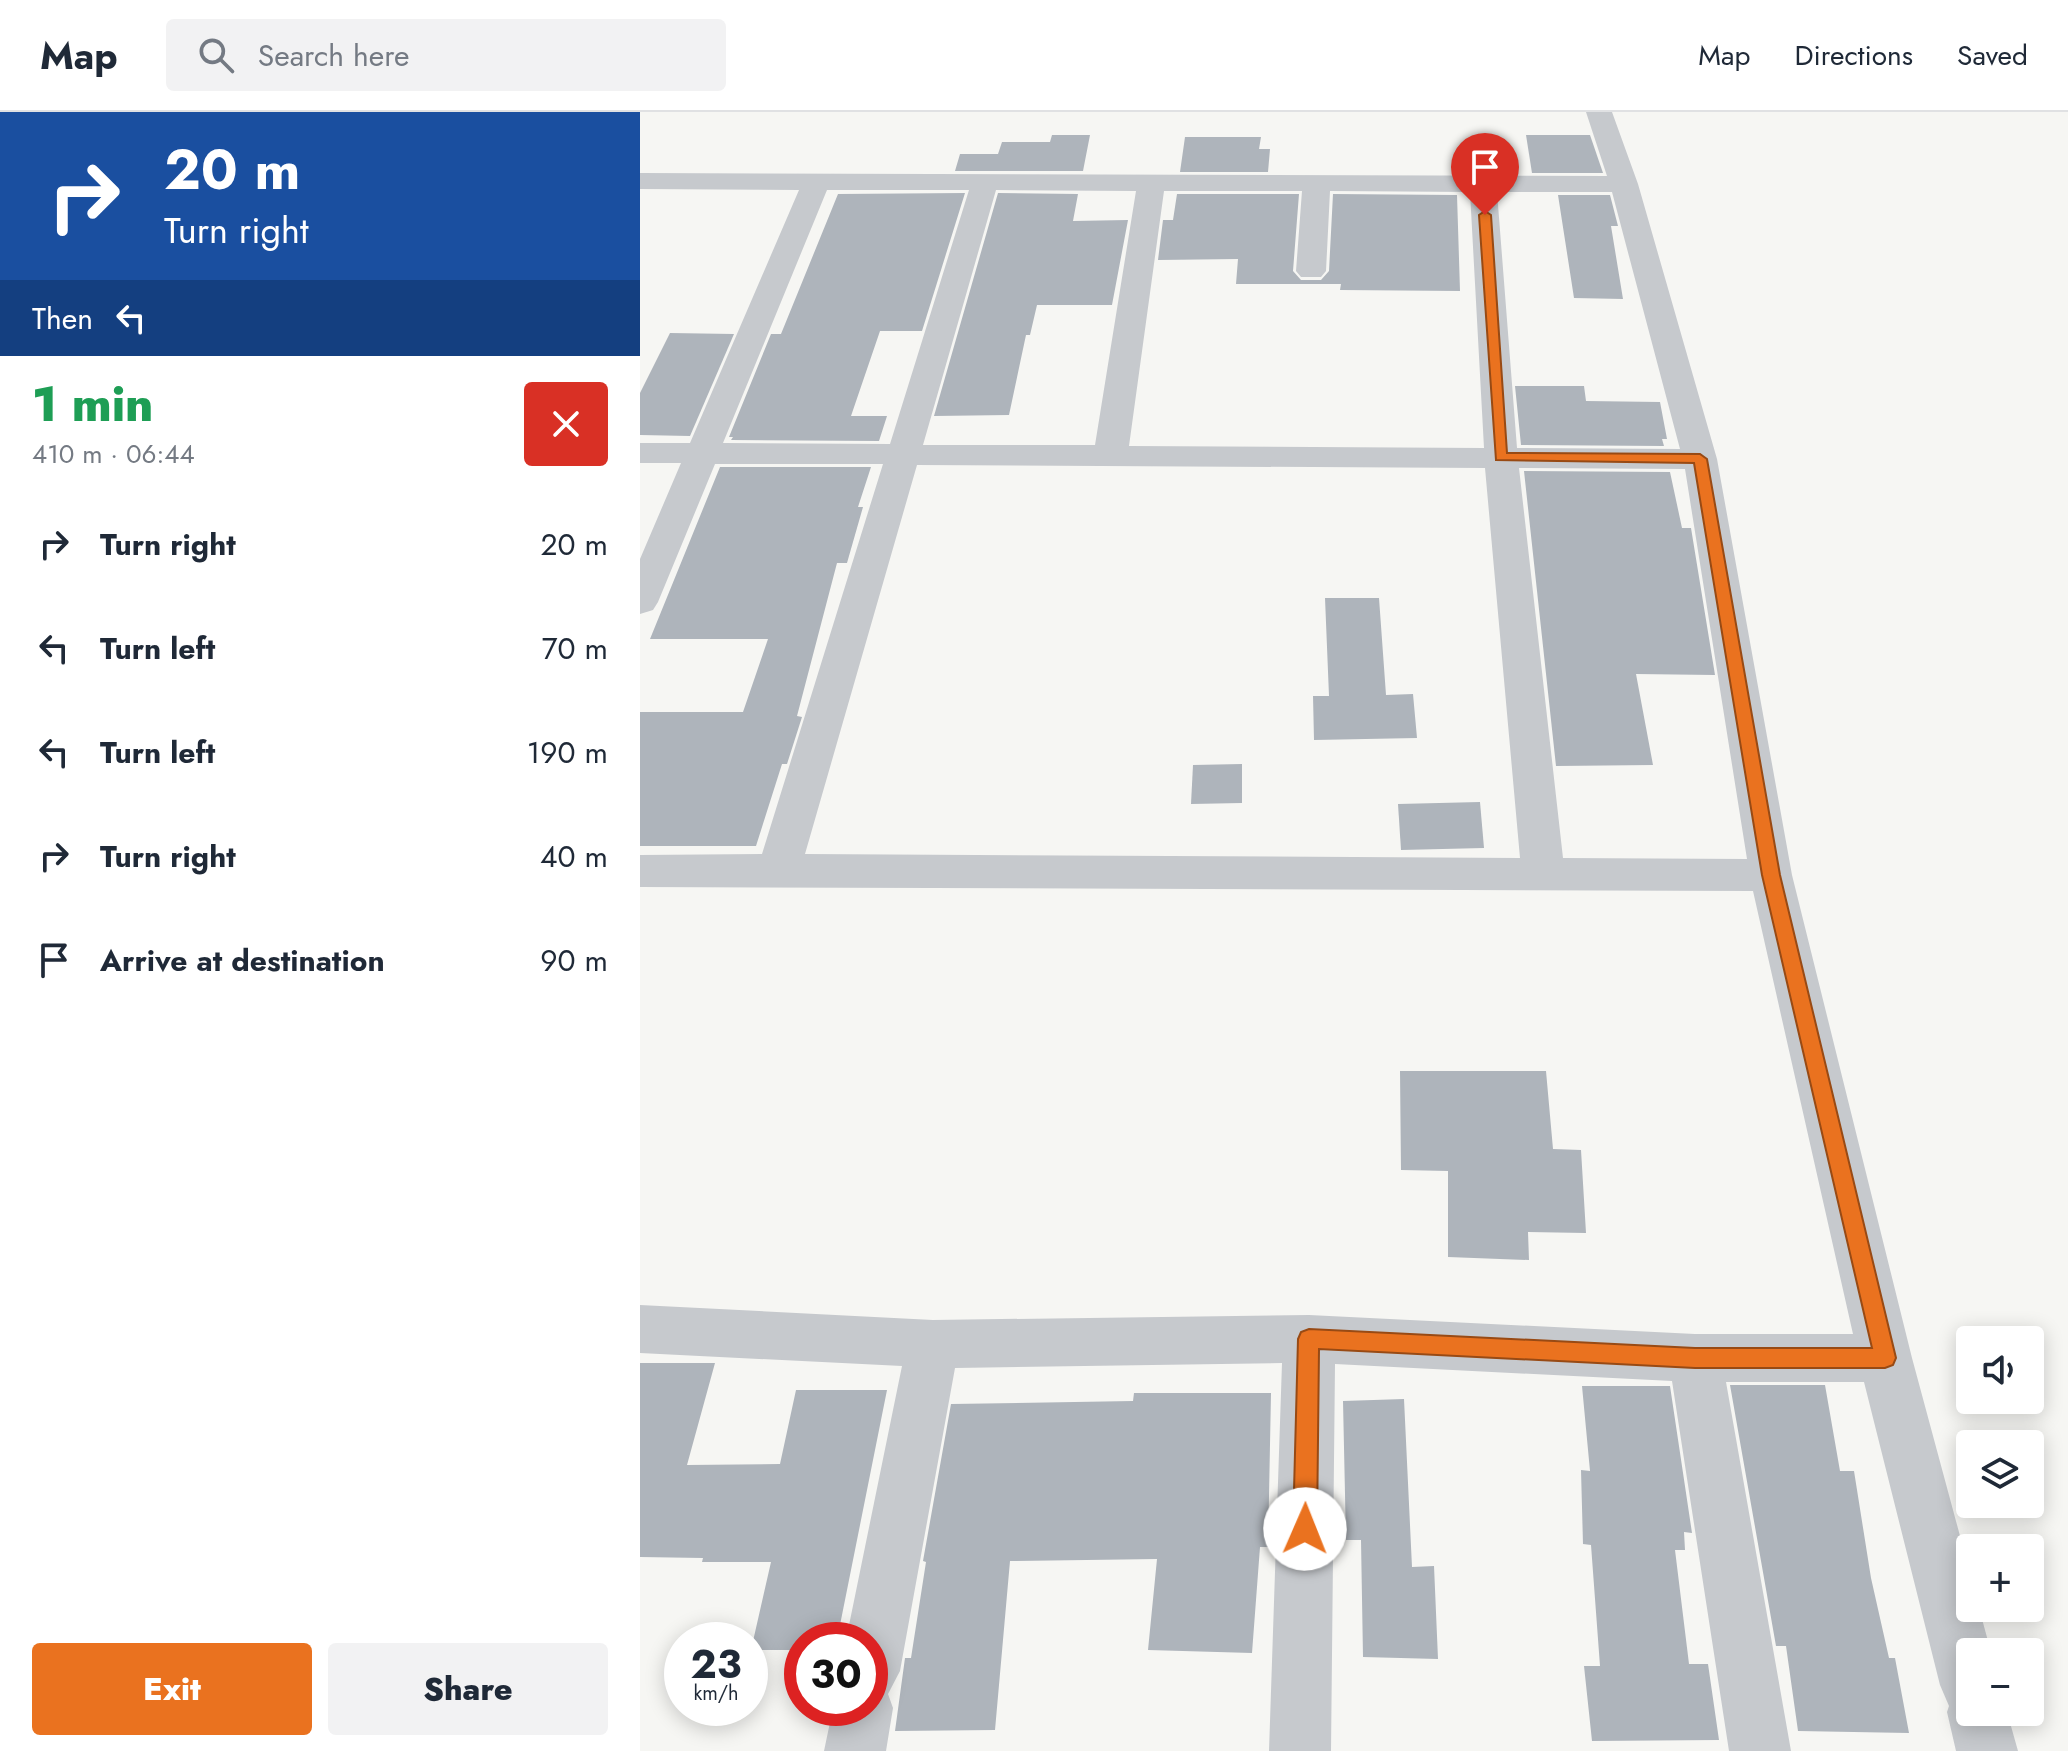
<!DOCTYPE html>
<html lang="en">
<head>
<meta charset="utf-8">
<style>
	body { margin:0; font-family:Jost,sans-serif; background:#f2f2f3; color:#1f2937; height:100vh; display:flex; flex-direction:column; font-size:30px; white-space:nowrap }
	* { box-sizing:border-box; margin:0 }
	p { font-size:26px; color:#747a83 }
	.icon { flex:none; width:44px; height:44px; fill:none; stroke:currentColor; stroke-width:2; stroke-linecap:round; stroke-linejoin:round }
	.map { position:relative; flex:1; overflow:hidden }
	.drawer { display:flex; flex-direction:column; background:#fff; width:640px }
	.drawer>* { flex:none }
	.hud { background:#1a4fa0; color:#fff; overflow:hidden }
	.tools { position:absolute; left:1316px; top:1214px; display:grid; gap:16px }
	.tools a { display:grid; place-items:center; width:88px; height:88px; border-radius:8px; background:#fff; box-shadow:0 4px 20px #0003; font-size:40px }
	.speed { position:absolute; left:24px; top:1510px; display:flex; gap:16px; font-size:40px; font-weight:700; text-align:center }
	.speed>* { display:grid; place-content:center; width:104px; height:104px; border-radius:50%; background:#fff; box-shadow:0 4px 20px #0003; line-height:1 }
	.speed small { font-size:20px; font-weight:400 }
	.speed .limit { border:12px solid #d22; background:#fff; color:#111 }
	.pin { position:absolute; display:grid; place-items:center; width:68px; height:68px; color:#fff; margin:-82px -34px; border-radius:50% 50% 50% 0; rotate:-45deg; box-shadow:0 0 8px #0007 }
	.pin .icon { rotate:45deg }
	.me { position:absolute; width:88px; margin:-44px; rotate:1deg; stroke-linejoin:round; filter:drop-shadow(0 0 6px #0008) }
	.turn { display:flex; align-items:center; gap:28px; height:168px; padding:0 32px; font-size:36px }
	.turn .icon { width:104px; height:104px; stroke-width:2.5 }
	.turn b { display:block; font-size:56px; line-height:68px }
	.then { display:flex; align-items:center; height:76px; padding:0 32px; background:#0003; gap:16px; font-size:30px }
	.round { display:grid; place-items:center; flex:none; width:84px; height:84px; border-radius:8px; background:#f2f2f3 }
	.overview { display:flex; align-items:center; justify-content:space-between; height:136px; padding:0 32px }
	h1 { font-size:48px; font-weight:800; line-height:60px; color:#1e9e55 }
	.primary-button { display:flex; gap:16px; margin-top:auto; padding:16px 32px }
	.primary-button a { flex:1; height:92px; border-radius:8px; background:#ea721f; color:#fff; font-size:32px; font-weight:800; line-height:92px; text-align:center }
	.primary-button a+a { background:#f2f2f3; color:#1f2937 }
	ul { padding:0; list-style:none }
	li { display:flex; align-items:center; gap:24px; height:104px; padding:0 32px }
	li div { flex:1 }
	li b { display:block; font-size:30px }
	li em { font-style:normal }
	header { display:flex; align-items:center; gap:48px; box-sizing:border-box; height:112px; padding:0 40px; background:#fff; border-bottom:2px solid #e0e1e3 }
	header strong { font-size:38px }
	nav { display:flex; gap:44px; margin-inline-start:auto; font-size:28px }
	.search { width:560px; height:72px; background:#f2f2f3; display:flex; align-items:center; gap:20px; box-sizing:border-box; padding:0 28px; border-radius:8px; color:#747a83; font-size:30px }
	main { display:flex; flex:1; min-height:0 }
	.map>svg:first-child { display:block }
	.building { fill:#aeb4bb }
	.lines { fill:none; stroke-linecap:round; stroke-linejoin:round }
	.minor { fill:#c6c9cd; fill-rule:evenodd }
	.route { fill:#ea721f; stroke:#984a14; stroke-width:2 }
</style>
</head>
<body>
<header>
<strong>Map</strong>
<div class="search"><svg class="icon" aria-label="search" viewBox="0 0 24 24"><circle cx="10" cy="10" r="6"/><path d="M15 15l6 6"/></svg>Search here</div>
<nav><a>Map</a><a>Directions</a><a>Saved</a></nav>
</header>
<main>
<section class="drawer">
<div class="hud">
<div class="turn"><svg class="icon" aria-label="right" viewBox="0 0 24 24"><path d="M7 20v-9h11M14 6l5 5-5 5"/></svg><div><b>20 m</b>Turn right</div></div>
<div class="then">Then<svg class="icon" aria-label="left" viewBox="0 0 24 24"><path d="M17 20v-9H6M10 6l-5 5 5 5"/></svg></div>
</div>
<div class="overview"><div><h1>1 min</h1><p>410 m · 06:44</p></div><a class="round" style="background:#d93025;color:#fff"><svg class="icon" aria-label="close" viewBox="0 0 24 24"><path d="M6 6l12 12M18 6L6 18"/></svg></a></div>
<ul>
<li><svg class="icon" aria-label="right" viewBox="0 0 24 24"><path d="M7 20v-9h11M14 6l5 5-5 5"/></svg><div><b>Turn right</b></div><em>20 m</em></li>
<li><svg class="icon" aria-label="left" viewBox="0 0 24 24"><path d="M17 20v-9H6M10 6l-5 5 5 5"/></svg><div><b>Turn left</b></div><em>70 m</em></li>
<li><svg class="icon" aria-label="left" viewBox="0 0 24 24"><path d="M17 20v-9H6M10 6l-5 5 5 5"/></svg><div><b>Turn left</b></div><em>190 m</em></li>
<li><svg class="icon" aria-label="right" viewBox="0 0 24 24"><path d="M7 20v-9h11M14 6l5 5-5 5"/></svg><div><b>Turn right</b></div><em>40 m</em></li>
<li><svg class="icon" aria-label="arrive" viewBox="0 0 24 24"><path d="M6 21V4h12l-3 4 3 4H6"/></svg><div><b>Arrive at destination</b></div><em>90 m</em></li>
</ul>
<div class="primary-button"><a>Exit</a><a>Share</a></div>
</section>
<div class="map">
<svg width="1428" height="1639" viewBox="0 0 1428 1639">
	<rect width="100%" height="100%" fill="#f6f6f3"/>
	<g class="building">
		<polygon points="412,23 450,23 443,59 315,59 320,42 358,42 362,30 410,30"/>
		<polygon points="886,23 950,23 963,61 892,61"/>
		<polygon points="545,25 621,25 619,37 630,37 628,60 540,60"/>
		<polygon points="325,81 282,219 240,219 211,304 247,304 239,329 91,328 93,325 89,325 131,222 141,222 198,82"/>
		<polygon points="358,81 438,82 433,109 488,108 472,193 397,193 390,223 386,223 369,303 294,304"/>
		<polygon points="537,82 659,82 653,159 661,168 681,168 689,159 693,82 817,83 820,179 700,178 701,172 596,172 598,147 518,148 523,108 533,108"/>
		<polygon points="918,83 970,83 978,114 971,114 983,187 934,186"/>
		<polygon points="30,221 94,222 50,324 0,323 0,281"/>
		<polygon points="875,274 944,274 946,289 1020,290 1027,327 1022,327 1024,334 881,333"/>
		<polygon points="80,355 231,355 218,395 223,395 207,451 197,451 157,604 162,605 147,652 142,652 116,734 0,734 0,600 103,600 128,527 10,527"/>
		<polygon points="884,359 1030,360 1042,416 1051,416 1075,563 996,562 1013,653 916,654"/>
		<polygon points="685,486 739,486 746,583 773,582 777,626 674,628 673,584 689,584"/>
		<polygon points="602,652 602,691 551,692 553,653"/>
		<polygon points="840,690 844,736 761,738 758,692"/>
		<polygon points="760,959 906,959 913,1037 941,1038 946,1121 888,1120 889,1148 808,1145 808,1059 761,1058"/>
		<polygon points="0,1251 75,1251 47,1353 140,1352 156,1278 247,1278 197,1528 162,1528 162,1538 111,1538 131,1450 62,1450 63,1446 0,1445"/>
		<polygon points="1090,1273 1185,1273 1200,1359 1214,1359 1231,1466 1249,1546 1255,1546 1269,1621 1158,1619 1146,1534 1136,1534"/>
		<polygon points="942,1274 1030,1274 1052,1421 1044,1420 1045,1438 1035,1438 1049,1552 1068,1552 1079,1628 952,1629 944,1554 960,1554 951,1433 943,1432 941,1358 950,1359"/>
		<polygon points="494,1281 631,1281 628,1435 620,1435 612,1541 508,1538 517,1447 370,1449 355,1618 255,1619 265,1546 271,1546 286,1450 283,1449 311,1292 493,1289"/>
		<polygon points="764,1287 772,1455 794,1454 798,1547 723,1545 721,1428 706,1428 703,1289"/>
	</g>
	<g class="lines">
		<path class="minor" d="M 946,0 L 972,0 L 998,72 L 1077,347 L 1152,763 L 1272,1246 L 1330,1461 L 1330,1496 L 1339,1496 L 1351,1540 L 1330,1540 L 1330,1600 L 1367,1600 L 1378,1639 L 1316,1639 L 1307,1600 L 1309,1594 L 1300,1573 L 1224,1270 L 1086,1270 L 1151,1639 L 1089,1639 L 1032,1269 L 695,1252 L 691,1639 L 629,1639 L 642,1251 L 315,1256 L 260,1559 L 248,1582 L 253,1596 L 246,1639 L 184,1639 L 193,1596 L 230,1596 L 230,1528 L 206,1528 L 262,1254 L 0,1241 L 0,1193 L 293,1208 L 669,1203 L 1055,1222 L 1213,1222 L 1113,779 L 0,775 L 0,743 L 122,742 L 243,352 L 75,352 L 18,490 L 13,498 L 0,502 L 0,447 L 41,351 L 0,351 L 0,331 L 50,331 L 159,78 L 0,77 L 0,61 L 967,64 ZM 187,78 L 329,78 L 250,332 L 83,331 ZM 356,78 L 496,79 L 455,333 L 283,333 ZM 524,79 L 662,79 L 656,159 L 661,165 L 681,165 L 686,159 L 690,79 L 830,80 L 844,336 L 489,334 ZM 857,80 L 972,80 L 1040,337 L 877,336 ZM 277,353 L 845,356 L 880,746 L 165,742 ZM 879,356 L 1045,357 L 1107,747 L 923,746 Z"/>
	</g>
	<polygon class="route" points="845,99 851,103 867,341 1060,342 1067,347 1140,763 1256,1246 1253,1253 1245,1256 1055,1256 679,1237 677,1417 673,1425 665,1429 656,1425 653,1417 658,1227 661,1220 669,1217 1055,1236 1232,1236 1122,763 1054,351 856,348 839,103"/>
</svg>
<div class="tools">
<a><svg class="icon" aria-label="sound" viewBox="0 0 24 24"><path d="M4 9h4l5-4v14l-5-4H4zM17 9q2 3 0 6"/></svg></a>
<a><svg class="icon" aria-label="layers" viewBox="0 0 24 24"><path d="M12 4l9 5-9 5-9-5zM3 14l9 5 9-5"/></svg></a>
<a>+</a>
<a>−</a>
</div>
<div class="speed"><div>23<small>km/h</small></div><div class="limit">30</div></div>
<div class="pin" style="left:845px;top:103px;background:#d93025"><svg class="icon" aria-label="arrive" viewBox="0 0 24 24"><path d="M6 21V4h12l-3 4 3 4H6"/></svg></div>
<svg class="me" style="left:665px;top:1417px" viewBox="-20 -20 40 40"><circle r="19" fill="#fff"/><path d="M0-13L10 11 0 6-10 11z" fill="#ea721f"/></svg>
</div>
</main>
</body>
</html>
